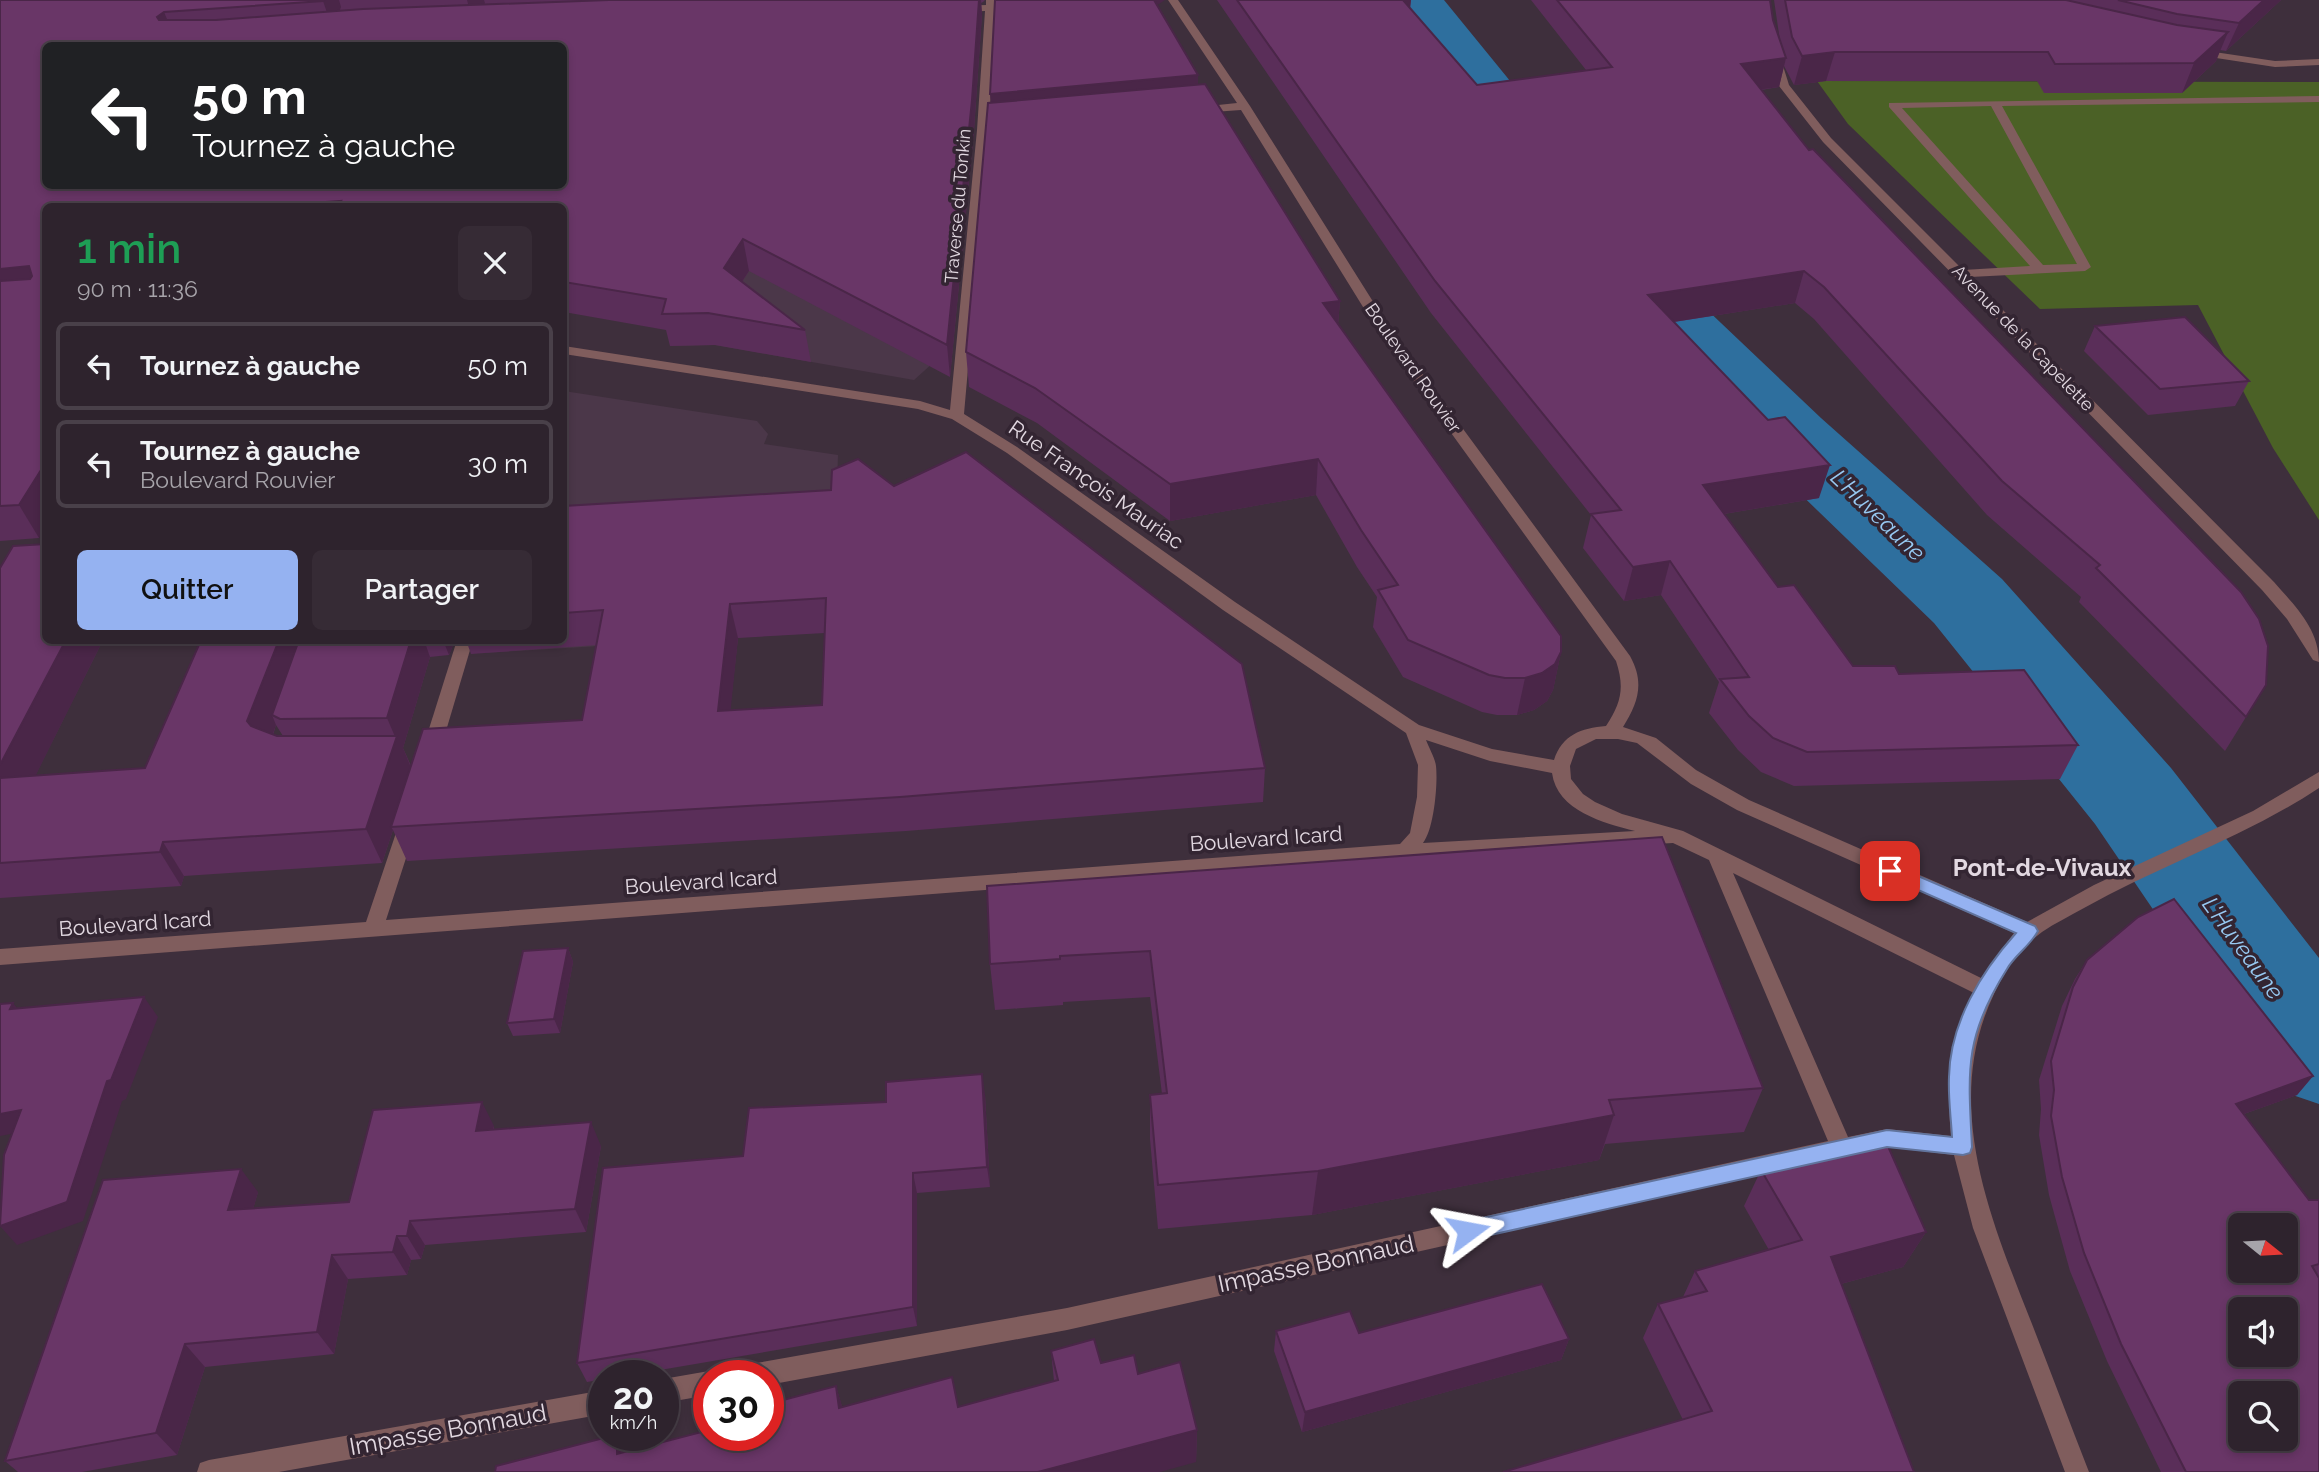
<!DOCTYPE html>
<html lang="fr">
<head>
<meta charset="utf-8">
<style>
	body { margin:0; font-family:Raleway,sans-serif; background:#362b35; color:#f1f3f6; height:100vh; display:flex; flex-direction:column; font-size:26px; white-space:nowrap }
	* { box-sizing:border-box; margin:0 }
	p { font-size:23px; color:#a7a4aa }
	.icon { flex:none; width:38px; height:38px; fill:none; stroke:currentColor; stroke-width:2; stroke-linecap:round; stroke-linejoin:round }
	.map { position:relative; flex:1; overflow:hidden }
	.details { position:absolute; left:42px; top:203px; width:525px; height:441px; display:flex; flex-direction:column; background:#2e232d; border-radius:10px; box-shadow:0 4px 10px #0003,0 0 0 2px #494049 }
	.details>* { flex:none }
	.banner { position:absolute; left:42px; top:42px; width:525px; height:147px; border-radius:10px; box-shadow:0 4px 10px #0003,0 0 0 2px #494049; background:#202124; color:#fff; overflow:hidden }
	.needle { width:46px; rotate:108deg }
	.buttons { position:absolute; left:2228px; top:1213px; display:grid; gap:14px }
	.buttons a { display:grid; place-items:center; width:70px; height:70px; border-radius:10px; background:#2e232d; box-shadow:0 4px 10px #0003,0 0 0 2px #494049; font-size:35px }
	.speed { position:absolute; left:588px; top:1360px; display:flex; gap:14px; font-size:35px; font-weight:700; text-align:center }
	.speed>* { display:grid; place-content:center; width:91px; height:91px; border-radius:50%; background:#2e232d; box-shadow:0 4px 10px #0003,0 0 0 2px #494049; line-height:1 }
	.speed small { font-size:18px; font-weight:400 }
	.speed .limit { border:10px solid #d22; background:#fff; color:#111 }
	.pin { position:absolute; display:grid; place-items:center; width:60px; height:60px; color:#fff; margin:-30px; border-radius:14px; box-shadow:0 4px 10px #0006 }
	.me { position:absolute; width:77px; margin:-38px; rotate:77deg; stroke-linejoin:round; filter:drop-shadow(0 0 5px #0008) }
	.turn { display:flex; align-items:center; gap:24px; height:147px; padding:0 35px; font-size:32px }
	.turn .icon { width:91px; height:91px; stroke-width:2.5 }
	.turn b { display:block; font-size:49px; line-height:60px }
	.round { display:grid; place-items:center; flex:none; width:74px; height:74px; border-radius:10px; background:#362b35 }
	.summary { display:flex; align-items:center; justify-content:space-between; height:119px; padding:0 35px }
	h1 { font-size:42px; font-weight:600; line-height:52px; color:#1e9e55 }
	.action { display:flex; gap:14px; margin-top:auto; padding:14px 35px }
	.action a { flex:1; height:80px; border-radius:10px; background:#95b2f1; color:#111; font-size:28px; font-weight:600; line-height:80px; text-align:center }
	.action a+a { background:#362b35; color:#f1f3f6 }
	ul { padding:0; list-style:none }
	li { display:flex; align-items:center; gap:21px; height:88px; margin:0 14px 10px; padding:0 21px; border:4px solid #494049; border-radius:10px }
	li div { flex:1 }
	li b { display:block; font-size:26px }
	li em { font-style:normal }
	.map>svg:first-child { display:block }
	.built { fill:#4b3749 }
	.green { fill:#4b6126 }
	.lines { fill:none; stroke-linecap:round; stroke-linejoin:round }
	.river { fill:#2e6f9e; fill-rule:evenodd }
	.minor { fill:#805d5d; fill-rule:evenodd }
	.wall { fill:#5a2e59; fill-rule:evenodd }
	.shaded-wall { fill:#4a2648 }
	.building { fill:#693667; stroke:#4a2648; stroke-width:2; fill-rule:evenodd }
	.route { fill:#95b2f1; stroke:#61749d; stroke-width:2 }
	.labels { text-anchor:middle; stroke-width:7; stroke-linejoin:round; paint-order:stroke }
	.far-street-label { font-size:18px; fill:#e2d8e1; stroke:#332532 }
	.street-label { font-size:21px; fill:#e2d8e1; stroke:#332532 }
	.water-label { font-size:23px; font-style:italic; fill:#97c9f2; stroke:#332532 }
	.quarter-label { font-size:24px; font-weight:bold; fill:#e2d8e1; stroke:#332532 }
	.near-street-label { font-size:24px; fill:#e2d8e1; stroke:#332532 }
</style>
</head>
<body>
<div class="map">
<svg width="2319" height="1472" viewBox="0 0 2319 1472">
	<rect width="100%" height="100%" fill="#3e2f3c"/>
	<g class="built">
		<polygon points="698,237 944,353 914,380 715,345 670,346"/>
		<polygon points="564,391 757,421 768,434 764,444 838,455 832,632 483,653 486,641 564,640"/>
	</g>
	<polygon class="green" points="1817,81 2319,82 2319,520 2273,448 2198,305 2040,309 1848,124"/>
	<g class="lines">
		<polygon class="river" points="1382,0 1444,0 1662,267 1821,418 2002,579 2171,768 2319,958 2319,1104 2275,1089 2095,824 1934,623 1759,454 1608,299"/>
		<g class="minor">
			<path d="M 986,0 L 996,0 L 989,130 L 964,414 L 1017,447 L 1235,602 L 1419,725 L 1492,749 L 1554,760 C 1562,735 1581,728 1606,726 C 1621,703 1625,688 1616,661 L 1381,336 L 1241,110 L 1199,113 L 1193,110 L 1199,107 L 1237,103 L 1168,0 L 1178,0 L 1250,106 L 1394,335 L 1630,656 C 1645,683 1638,703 1623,727 L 1656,738 L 1696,770 L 1749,800 L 2027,922 L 2094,885 L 2253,811 L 2319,772 L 2319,788 C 2245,837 2161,865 2084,908 C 2070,916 2055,923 2042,932 C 2021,947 2005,970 1994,994 C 1942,1103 1989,1215 2030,1319 C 2050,1370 2069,1421 2089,1472 L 2065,1472 L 1973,1228 L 1954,1155 L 1887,1147 L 1067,1330 L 768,1385 L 768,1376 L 739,1376 L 743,1368 L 751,1364 L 1067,1308 L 1828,1141 L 1709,860 L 1673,843 L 1405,858 L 0,965 L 0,949 L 366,922 L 399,824 L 401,819 L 415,819 L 417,824 L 386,920 L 1400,844 L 1410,833 L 1417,797 L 1418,765 L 1406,733 L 1223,610 L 1007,453 L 952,419 L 918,409 L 564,354 L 564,346 L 920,401 L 950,410 L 977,130 L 985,11 L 959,12 L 954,9 L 959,6 L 986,5 ZM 1596,739 L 1618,739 L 1637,743 L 1691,784 L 1737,810 L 2014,933 L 1981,978 L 1683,831 L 1622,814 L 1595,802 L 1583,794 L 1571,779 L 1570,766 L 1576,749 ZM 1426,740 L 1490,761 L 1552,773 C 1557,811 1604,823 1635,831 L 1423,843 C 1434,829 1438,784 1436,766 C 1435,758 1429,748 1426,740 ZM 1733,873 L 1974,993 C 1951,1040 1946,1084 1951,1136 L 1887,1129 L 1848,1137 Z"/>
			<polygon points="2194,49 2275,61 2319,59 2319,65 2275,67 2190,54 2190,50"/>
			<path d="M 1771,53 L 1779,53 L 1789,85 L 1831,138 L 1963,270 L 2030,266 L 1889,107 L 1889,103 L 2319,96 L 2319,102 L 2002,106 L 2091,267 L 2085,271 L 1970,277 L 2274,582 C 2295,606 2319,629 2319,662 L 2313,660 L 2287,619 L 2262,590 L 1823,142 L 1779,86 ZM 1991,106 L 2077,264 L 2043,265 L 1902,108 Z"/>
			<polygon points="457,640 473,640 440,751 437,755 425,755 422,751"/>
			<polygon points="709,1371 718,1376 709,1376 709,1395 663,1403 663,1379"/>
			<polygon points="604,1390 604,1414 279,1472 197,1472 200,1463 209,1460"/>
		</g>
	</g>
	<g class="wall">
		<path d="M 0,0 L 985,0 L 983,2 L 981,3 L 982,14 L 974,130 L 950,377 L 749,271 L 742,282 L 805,330 L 811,362 L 715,345 L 670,346 L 666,330 L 564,312 L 564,206 L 46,206 L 39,538 L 0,541 ZM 564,46 L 564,186 L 46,186 Z"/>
		<polygon points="1217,0 1411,0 1410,8 1477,85 1586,70 1531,0 1770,0 1773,20 1780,41 1774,0 2281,0 2226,51 2220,50 2216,61 2182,93 2044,93 2037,81 1826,81 1794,85 1784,66 1779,87 1761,90 2246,717 2225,751 2079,602 2081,597 1987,515 1814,319 1795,303 1674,322 1819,498 1724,514 1778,587 1853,666 1899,674 2078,745 2060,779 1794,786 1761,772 1738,750 1709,713 1719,682 1661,595 1624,601 1583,548 1591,515 1431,313"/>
		<polygon points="1157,5 1198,84 1340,301 1338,325 1561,652 1553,690 1547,701 1534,710 1517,715 1497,715 1482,712 1403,677 1373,627 1377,597 1357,567 1316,495 1170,521 1037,423 969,387 966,352 990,103"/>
		<polygon points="2095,326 2249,381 2235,406 2148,415 2084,351"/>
		<path d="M 831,490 L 1265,768 L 1263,802 L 906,831 L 407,861 L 393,830 L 382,863 L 184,876 L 181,886 L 0,898 L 0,568 L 46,640 L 103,640 L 35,776 L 145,768 L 201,640 L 455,640 L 449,655 L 430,657 L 403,748 L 411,766 L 582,720 L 597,645 L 471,654 L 466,640 L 564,640 L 564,506 ZM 825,633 L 822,705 L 730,710 L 738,638 ZM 276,725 L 283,736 L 277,736 L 273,735 Z"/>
		<polygon points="987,886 1763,1088 1744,1132 1605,1144 1599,1160 1312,1215 1158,1229 1150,1139 1150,1095 1162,1094 1150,997 1063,1002 1063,1005 995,1010 990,964"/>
		<polygon points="568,948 573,962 560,1033 513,1036 507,1023"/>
		<polygon points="2087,960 2313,1076 2297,1095 2244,1114 2309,1200 2319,1200 2319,1472 2161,1472 2107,1361 2070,1271 2049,1195 2039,1135 2041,1109 2039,1080 2062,1006 2075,979"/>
		<polygon points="985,1095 990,1187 917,1193 917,1326 625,1376 604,1376 604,1379 587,1382 577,1363 743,1156 886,1102"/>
		<polygon points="494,1126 494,1129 601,1146 586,1232 425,1245 421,1259 411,1260 407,1275 348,1279 334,1354 205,1367 177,1455 82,1472 18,1472 5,1461 258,1192 253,1209 349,1202"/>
		<polygon points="1761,1170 1926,1232 1903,1267 1841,1284 1914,1472 1683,1420 1643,1338 1658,1304 1683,1297 1695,1271 1769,1250 1744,1206"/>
		<polygon points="1276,1331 1359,1333 1569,1339 1561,1360 1302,1432 1274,1351"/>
		<polygon points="1051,1351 1101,1363 1138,1374 1197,1430 1196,1462 627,1452 709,1435 836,1386 842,1407 958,1407 1054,1381"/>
	</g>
	<g class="shaded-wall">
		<polygon points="324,0 341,0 339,0 341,7 333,30 323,1"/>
		<polygon points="467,0 484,0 485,3 473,22"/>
		<polygon points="979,0 981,0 982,14 974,130 950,377 947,345"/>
		<polygon points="1145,0 1165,0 1145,13"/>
		<polygon points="1401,0 1411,0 1408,25"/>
		<polygon points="2264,0 2281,0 2226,51 2239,23"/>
		<polygon points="164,12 176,40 157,17"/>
		<polygon points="2228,32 2216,61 2182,93 2194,63"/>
		<polygon points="1835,52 1826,81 1794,85 1802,56"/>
		<polygon points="1786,58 1779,87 1734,93 1741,64"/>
		<polygon points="1198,75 1198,104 992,123 990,94"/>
		<polygon points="743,239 749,271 730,300 724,268"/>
		<polygon points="29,266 46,297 0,302 0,269"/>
		<polygon points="1804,271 1795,303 1641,327 1648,295"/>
		<polygon points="1340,301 1337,336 1323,303"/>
		<polygon points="1318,459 1316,495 1170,521 1170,484"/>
		<polygon points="46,462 46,527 39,538 19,505"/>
		<polygon points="1830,465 1819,498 1693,519 1703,485"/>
		<polygon points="1670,561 1661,595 1624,601 1633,567"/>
		<polygon points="730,604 738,638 727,745 718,711"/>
		<polygon points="66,640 103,640 17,813 0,789 0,765"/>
		<polygon points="279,640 308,640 272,715 276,725 265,756 247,721"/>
		<polygon points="411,640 424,640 430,657 403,748 412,770 391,827 393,830 382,863 366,829 396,739 387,718"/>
		<polygon points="443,640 455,640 449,655"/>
		<polygon points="1561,652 1553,690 1547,701 1534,710 1517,715 1525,678"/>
		<polygon points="163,842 184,876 181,886 160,852"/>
		<polygon points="568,948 573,962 560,1033 554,1019"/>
		<polygon points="144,997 158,1017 126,1099 122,1101 83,1221 17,1245 0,1226 107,1081"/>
		<polygon points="13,1003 28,1022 10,1009"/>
		<polygon points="982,1074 985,1095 990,1187 987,1167"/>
		<polygon points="2313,1076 2297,1095 2221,1122 2236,1104"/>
		<polygon points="482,1102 494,1126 488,1155 476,1131"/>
		<polygon points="21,1110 37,1129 0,1136 0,1114"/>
		<polygon points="1614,1115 1599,1160 1312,1215 1318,1171"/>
		<polygon points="591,1122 601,1146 586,1232 575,1209"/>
		<polygon points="241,1169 258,1192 246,1234 228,1210"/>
		<polygon points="913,1173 917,1193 917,1326 913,1307"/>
		<polygon points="410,1221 425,1245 421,1259 407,1236"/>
		<polygon points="1926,1232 1903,1267 1811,1292 1831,1257"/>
		<polygon points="397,1236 411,1260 407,1275 393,1252"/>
		<polygon points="332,1255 348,1279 334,1354 317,1332"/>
		<polygon points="1569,1339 1561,1360 1302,1432 1305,1412"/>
		<polygon points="185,1344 205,1367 177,1455 156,1433"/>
		<polygon points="836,1386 846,1419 839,1408"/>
		<polygon points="1197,1430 1196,1462 1160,1472 1038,1472"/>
		<polygon points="618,1435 634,1466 617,1454"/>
	</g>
	<g class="building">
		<path d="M 0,0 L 324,0 L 323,1 L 164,12 L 157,17 L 159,20 L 216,20 L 363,9 L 609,0 L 979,0 L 972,100 L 947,345 L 743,239 L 724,268 L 805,330 L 708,313 L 662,314 L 666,299 L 564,282 L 564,206 L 338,206 L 341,201 L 271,206 L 46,206 L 46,462 L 19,505 L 0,506 L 0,281 L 30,279 L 32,276 L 29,266 L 0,269 ZM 46,46 L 564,46 L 564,186 L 46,186 Z"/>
		<polygon points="995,0 1154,0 1198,75 990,94"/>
		<polygon points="1237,0 1403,0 1477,85 1612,67 1557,0 1770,0 1773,20 1786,58 1741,64 1809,150 1813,149 1845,182 2241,592 2259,619 2268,646 2266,685 2246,717 2096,568 2100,565 2002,481 1824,287 1804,271 1648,295 1768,420 1785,417 1830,465 1703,485 1778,587 1794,585 1853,666 1895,666 1899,674 2024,670 2078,745 1807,752 1773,738 1749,716 1720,679 1749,677 1670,561 1633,567 1591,514 1621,510 1435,281"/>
		<polygon points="1785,0 2066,0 2177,25 2228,32 2194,63 2055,64 2048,52 1835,52 1802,56 1792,37"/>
		<polygon points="2118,0 2264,0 2239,23 2177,14"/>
		<polygon points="1205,84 1340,301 1323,303 1561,636 1561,652 1555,664 1542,673 1525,678 1505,678 1489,675 1408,640 1378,590 1398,585 1361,530 1318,459 1170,484 1035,388 966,352 988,103"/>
		<polygon points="2185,317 2249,381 2160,389 2095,326"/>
		<path d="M 966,452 L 1242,664 L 1265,768 L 900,797 L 391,827 L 423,729 L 582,720 L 603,610 L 564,613 L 564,506 L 831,490 L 832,470 L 858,459 L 894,486 ZM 826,598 L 822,705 L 718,711 L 730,604 Z"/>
		<polygon points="46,544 46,640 66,640 0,765 0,568 13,546"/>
		<polygon points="201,640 279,640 247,721 251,726 277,736 397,736 366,829 163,842 160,852 0,863 0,778 145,768"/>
		<polygon points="299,640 411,640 387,718 280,719 272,715"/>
		<polygon points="1662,837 1763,1088 1609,1100 1614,1115 1318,1171 1158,1185 1150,1095 1167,1093 1150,951 1060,956 1060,959 990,964 987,886"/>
		<path d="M 2174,899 L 2313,1076 L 2236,1104 L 2309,1200 L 2319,1200 L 2319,1264 L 2312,1266 L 2319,1278 L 2319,1472 L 2186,1472 L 2121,1344 L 2084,1253 L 2062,1177 L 2051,1116 L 2054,1090 L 2051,1061 L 2073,987 L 2087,960 L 2138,917 ZM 2240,1225 L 2286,1225 L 2286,1270 L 2240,1270 ZM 2240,1309 L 2286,1309 L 2286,1354 L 2240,1354 ZM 2240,1393 L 2286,1393 L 2286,1438 L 2240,1438 Z"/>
		<polygon points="568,948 554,1019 507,1023 523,951"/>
		<polygon points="144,997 111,1080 107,1081 67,1202 0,1226 4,1155 21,1110 0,1114 0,1004 13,1003 10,1009"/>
		<polygon points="982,1074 987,1167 913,1173 913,1307 577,1363 603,1168 743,1156 749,1108 886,1102 886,1082"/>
		<polygon points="482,1102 476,1131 591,1122 575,1209 410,1221 407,1236 397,1236 393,1252 332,1255 317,1332 185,1344 156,1433 5,1461 103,1180 241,1169 228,1210 349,1202 373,1110"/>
		<polygon points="1887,1144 1926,1232 1831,1257 1914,1472 1503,1472 1712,1411 1658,1304 1707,1291 1695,1271 1802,1240 1761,1170"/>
		<polygon points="1542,1284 1569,1339 1305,1412 1276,1331 1350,1311 1359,1333"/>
		<polygon points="1094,1339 1101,1363 1134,1355 1138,1374 1180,1362 1197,1430 1038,1472 495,1472 496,1466 615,1435 617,1435 617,1454 709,1430 709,1435 768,1435 768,1404 836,1386 839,1408 952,1377 958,1407 1058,1380 1051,1351"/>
	</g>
	<path class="route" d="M 1890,864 L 2035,926 L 2038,931 C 2030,946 2015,955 2007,969 C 1964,1037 1968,1070 1972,1147 L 1970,1153 L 1963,1155 L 1887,1147 L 1468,1240 L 1460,1237 L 1457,1231 L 1460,1224 L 1468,1221 L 1887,1130 L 1952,1137 C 1951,1117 1948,1097 1949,1077 C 1950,1023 1981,972 2016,933 L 1884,875 L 1882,871 L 1884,866 Z"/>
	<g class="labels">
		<g class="far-street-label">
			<text transform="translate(958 206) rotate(-85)" y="6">Traverse du Tonkin</text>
			<text transform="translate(2023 338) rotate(46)" y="6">Avenue de la Capelette</text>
			<text transform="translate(1413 368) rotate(55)" y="6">Boulevard Rouvier</text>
		</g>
		<g class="street-label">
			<text transform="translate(1096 485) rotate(35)" y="7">Rue François Mauriac</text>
			<text transform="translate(1266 839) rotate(-4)" y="7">Boulevard Icard</text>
			<text transform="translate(701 882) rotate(-4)" y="7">Boulevard Icard</text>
			<text transform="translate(135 924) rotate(-4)" y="7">Boulevard Icard</text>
		</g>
		<g class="water-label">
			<text transform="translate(1878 515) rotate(44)" y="8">L'Huveaune</text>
			<text transform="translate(2243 948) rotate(54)" y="8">L'Huveaune</text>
		</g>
		<g class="quarter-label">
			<text x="2042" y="876">Pont-de-Vivaux</text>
		</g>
		<g class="near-street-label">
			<text transform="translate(1316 1264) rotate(-12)" y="8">Impasse Bonnaud</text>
			<text transform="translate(448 1430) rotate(-10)" y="8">Impasse Bonnaud</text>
		</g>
	</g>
</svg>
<div class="buttons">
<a><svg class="needle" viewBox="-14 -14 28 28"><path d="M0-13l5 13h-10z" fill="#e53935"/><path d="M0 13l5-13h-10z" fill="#a7a4aa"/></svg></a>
<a><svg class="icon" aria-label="sound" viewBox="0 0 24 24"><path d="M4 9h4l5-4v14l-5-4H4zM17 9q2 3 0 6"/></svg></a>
<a><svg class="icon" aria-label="search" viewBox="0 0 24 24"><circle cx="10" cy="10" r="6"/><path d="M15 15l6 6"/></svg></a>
</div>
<div class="speed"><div>20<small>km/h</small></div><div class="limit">30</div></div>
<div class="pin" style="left:1890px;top:871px;background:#d93025"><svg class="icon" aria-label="arrive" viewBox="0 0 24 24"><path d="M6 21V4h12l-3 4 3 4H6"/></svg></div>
<svg class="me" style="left:1468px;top:1231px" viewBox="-20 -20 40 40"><path d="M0-17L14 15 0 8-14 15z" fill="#95b2f1" stroke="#fff" stroke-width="4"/></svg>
<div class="banner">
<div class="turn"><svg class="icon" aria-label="left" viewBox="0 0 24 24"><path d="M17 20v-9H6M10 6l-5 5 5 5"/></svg><div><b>50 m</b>Tournez à gauche</div></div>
</div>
<section class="details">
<div class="summary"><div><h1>1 min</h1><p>90 m · 11:36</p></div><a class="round"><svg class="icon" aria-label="close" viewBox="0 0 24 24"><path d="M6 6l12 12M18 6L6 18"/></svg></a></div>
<ul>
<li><svg class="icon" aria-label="left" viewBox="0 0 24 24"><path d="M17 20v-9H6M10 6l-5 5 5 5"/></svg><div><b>Tournez à gauche</b></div><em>50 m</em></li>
<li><svg class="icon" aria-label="left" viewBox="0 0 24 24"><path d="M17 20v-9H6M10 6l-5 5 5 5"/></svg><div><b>Tournez à gauche</b><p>Boulevard Rouvier</p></div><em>30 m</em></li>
</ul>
<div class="action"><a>Quitter</a><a>Partager</a></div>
</section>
</div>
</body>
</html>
